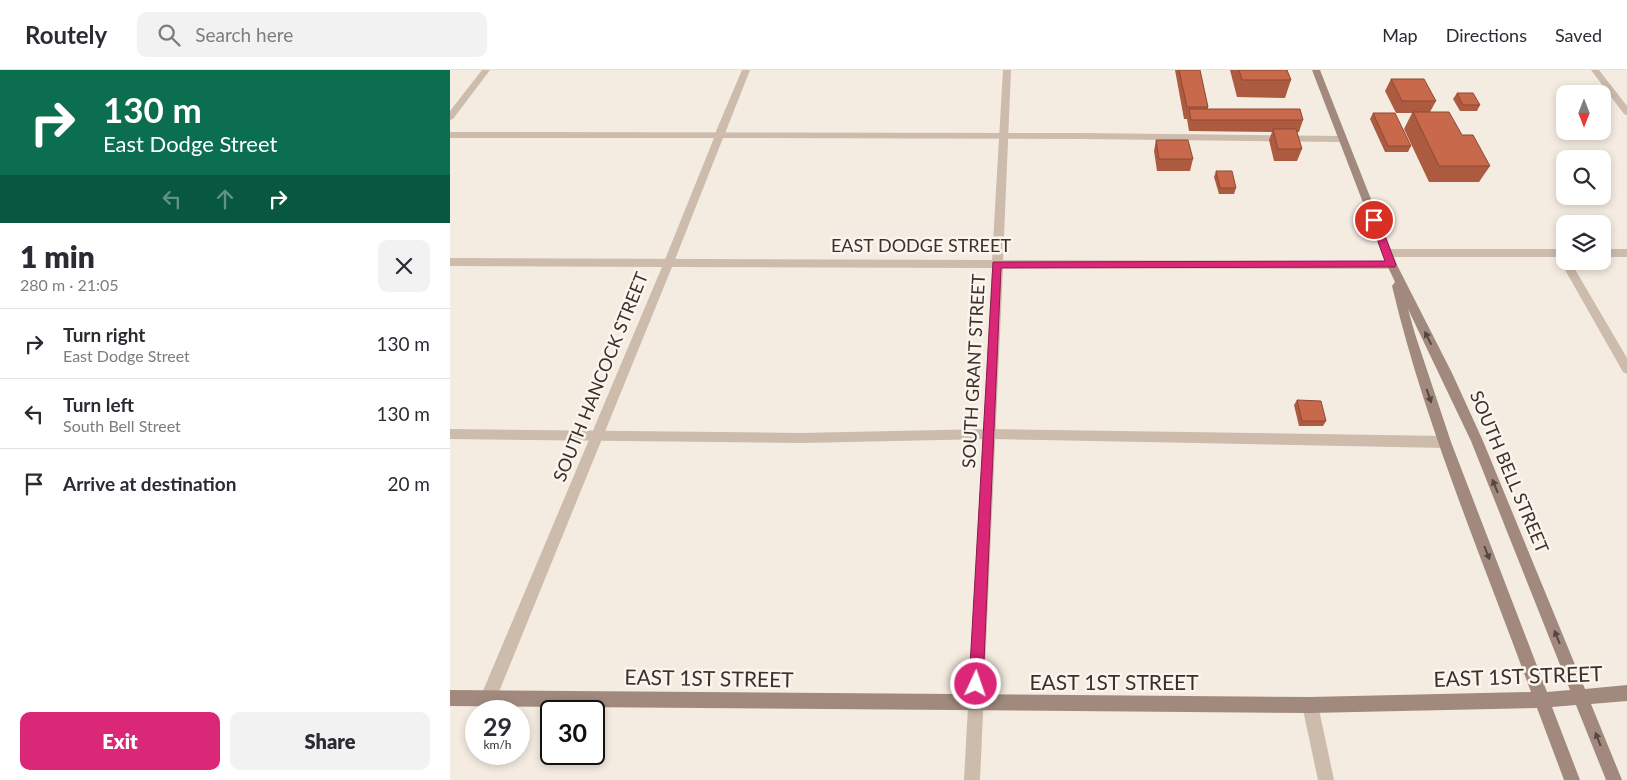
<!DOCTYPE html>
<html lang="en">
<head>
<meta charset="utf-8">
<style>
	body { margin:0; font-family:Lato,sans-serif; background:#f2f2f3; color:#2b2b33; height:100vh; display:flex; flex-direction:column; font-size:19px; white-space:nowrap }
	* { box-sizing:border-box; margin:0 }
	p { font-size:16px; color:#7c7c81 }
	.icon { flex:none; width:28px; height:28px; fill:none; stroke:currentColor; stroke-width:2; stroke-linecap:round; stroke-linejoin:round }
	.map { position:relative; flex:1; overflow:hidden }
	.side { display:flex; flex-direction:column; background:#fff; width:450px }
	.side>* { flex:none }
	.guide { background:#0b6e4f; color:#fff; overflow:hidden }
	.needle { width:32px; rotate:180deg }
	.buttons { position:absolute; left:1106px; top:15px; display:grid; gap:10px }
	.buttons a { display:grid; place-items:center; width:55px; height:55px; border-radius:10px; background:#fff; box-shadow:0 2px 8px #0003; font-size:25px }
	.speed { position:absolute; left:15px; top:630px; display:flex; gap:10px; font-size:25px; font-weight:700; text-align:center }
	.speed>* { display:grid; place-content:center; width:65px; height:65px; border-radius:50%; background:#fff; box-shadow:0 2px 8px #0003; line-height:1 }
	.speed small { font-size:12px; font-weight:400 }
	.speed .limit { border:2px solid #111; border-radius:8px; background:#fff; color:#111 }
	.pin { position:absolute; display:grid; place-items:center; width:42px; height:42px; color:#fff; margin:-21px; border:2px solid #fff; border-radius:50%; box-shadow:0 1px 5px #0007 }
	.me { position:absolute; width:55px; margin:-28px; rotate:3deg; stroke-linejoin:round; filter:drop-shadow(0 0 4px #0008) }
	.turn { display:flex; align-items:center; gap:18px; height:105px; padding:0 20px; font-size:22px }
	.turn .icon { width:65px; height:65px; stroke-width:2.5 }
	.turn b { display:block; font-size:35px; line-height:42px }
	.lanes { display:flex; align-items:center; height:48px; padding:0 20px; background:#0003; justify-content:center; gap:25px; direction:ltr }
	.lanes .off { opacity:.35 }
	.round { display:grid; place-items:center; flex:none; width:52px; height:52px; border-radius:10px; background:#f2f2f3 }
	.overview { display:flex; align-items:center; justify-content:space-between; height:85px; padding:0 20px }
	h1 { font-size:30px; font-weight:800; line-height:38px }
	.action { display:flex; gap:10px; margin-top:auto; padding:10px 20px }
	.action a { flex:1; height:58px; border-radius:10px; background:#db2777; color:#fff; font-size:20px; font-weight:800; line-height:58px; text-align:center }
	.action a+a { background:#f2f2f3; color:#2b2b33 }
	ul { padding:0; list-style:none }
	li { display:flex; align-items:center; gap:15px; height:70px; padding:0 20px; border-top:1px solid #e1e1e2 }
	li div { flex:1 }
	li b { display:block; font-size:19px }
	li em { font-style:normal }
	header { display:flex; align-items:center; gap:30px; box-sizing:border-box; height:70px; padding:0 25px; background:#fff; border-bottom:1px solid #e1e1e2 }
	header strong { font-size:24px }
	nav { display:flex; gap:28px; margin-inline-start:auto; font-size:18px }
	.search { width:350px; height:45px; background:#f2f2f3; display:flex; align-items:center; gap:12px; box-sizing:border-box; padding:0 18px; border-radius:10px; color:#7c7c81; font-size:19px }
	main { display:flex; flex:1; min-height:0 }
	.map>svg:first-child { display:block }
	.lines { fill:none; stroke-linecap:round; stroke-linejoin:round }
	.lane { fill:#cdbbac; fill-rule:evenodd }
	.street { fill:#cdbbac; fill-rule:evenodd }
	.secondary { fill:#a18a7d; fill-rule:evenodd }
	.wall { fill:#ac5a40 }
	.building { fill:#c8694b; stroke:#8c4a34 }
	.oneway { fill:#544640 }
	.route { fill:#db2777; stroke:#8e194d }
	.labels { text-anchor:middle; stroke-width:5; stroke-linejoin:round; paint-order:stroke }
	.street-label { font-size:18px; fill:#3b302b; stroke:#fbf5ee }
	.near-street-label { font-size:21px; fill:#3b302b; stroke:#fbf5ee }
</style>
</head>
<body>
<header>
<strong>Routely</strong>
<div class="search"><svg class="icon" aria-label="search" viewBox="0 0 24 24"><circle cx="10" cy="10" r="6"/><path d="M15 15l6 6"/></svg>Search here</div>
<nav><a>Map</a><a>Directions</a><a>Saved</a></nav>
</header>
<main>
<section class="side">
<div class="guide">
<div class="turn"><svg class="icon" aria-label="right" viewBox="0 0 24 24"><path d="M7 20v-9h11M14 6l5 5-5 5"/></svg><div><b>130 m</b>East Dodge Street</div></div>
<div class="lanes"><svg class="icon off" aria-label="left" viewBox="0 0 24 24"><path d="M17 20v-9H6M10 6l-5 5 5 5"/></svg><svg class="icon off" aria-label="ahead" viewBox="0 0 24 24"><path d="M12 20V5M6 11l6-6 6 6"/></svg><svg class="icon" aria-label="right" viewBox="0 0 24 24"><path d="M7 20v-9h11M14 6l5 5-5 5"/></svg></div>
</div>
<div class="overview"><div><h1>1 min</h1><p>280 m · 21:05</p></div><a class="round"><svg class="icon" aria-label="close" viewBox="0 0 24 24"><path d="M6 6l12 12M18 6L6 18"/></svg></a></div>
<ul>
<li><svg class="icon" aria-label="right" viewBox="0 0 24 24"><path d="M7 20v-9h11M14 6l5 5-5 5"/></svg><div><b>Turn right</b><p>East Dodge Street</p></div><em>130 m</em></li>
<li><svg class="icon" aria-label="left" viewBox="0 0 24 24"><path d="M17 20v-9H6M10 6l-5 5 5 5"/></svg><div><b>Turn left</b><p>South Bell Street</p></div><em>130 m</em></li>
<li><svg class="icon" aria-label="arrive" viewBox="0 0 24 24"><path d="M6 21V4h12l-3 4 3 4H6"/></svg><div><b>Arrive at destination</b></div><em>20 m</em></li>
</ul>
<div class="action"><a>Exit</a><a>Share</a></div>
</section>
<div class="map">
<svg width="1177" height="710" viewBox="0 0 1177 710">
	<rect width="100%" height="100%" fill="#f4ebe1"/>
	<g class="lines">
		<g class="lane">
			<polygon points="0,62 632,63 892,66 897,69 892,72 632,69 273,68 224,192 219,196 214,192 264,68 0,68"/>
			<polygon points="1115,187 1115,191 1120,191 1177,288 1177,304 1173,302 1110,191"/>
			<polygon points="0,359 351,363 538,359 995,366 999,368 1001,372 999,376 995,378 538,369 351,373 0,369"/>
			<polygon points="860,627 866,629 868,635 884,710 868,710 852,635 854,629"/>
		</g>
		<g class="street">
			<polygon points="32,0 40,0 3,49 0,50 0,41"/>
			<polygon points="292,0 300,0 274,66 269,69 266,68 264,66"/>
			<polygon points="553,0 561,0 553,190 942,191 947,195 942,199 553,198 530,710 514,710 542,198 222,197 44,634 38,636 32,634 30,628 212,197 0,196 0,188 542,190"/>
			<polygon points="1141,0 1149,0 1177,36 1177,45 1174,44"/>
			<polygon points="937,179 1115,179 1115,187 937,187 932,183"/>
			<rect x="1152" y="179" width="25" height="8"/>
		</g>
		<path class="secondary" d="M 862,0 L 870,0 L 947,195 L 1002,303 L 1033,371 L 1135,619 L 1177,615 L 1177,631 L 1141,634 L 1172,710 L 1156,710 L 1126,635 L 1102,637 L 1130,710 L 1114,710 L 1087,638 L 860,643 L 0,636 L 0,620 L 860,627 L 1081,622 C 1032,488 975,355 942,216 L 945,212 L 937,195 ZM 958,239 L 1021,371 L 1120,620 L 1097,622 L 1001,372 L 965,264 Z"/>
	</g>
	<g class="wall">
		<polygon points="725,0 750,0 758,37 758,39 853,50 849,62 847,62 852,79 847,91 824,91 819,70 822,62 739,61 737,49 734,49"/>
		<polygon points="780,0 837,0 841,10 835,28 787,27"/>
		<polygon points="941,9 986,31 980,42 1012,65 1040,96 1029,112 979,112 954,59 962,43 946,43 935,21"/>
		<polygon points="1007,23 1030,35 1027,41 1010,41 1003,29"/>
		<polygon points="923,43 961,76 958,82 935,82 920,49"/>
		<polygon points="706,70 743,89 740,101 707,101 704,81"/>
		<polygon points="766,101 786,118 784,124 769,124 764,107"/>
		<polygon points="847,330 876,351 873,356 849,356 844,335"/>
	</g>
	<g class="building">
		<polygon points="729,0 750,0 758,37 737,37"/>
		<polygon points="789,0 837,0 841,10 792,10"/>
		<polygon points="941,9 974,9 986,31 952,31"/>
		<polygon points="1007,23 1023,23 1030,35 1013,35"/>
		<polygon points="739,39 850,39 853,50 741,50"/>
		<polygon points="963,42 999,42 1012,65 1023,65 1040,96 989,96"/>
		<polygon points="923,43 945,43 961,76 938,76"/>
		<polygon points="823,59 846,59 852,79 828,79"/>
		<polygon points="706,70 738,70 743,89 709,89"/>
		<polygon points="766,101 782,101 786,118 770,118"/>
		<polygon points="847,330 871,331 876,351 852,351"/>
	</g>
	<defs><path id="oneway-solid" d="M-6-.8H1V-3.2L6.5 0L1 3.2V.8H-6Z" transform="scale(1.25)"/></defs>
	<g class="oneway">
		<use href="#oneway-solid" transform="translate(978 268) rotate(-117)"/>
		<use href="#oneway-solid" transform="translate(979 326) rotate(71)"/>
		<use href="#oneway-solid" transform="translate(1045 416) rotate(-112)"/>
		<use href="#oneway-solid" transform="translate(1037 483) rotate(69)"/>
		<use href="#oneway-solid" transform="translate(1107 567) rotate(-112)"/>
		<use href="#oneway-solid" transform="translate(1148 669) rotate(-111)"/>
	</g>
	<polygon class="route" points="924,147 929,150 946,195 945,197 551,198 533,614 531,619 526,621 521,619 519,614 543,192 935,191 920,150"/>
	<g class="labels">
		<g class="street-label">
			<text x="471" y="182">EAST DODGE STREET</text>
			<text transform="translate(524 301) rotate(-87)" y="6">SOUTH GRANT STREET</text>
			<text transform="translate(151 307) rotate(-68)" y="6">SOUTH HANCOCK STREET</text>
			<text transform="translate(1059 402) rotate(67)" y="6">SOUTH BELL STREET</text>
		</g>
		<g class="near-street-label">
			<text transform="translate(1068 607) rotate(-2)" y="7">EAST 1ST STREET</text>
			<text transform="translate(259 609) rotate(1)" y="7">EAST 1ST STREET</text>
			<text x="664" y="620">EAST 1ST STREET</text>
		</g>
	</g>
</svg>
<div class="buttons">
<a><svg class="needle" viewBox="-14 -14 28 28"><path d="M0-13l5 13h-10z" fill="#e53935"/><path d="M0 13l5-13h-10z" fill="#7c7c81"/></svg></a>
<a><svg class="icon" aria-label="search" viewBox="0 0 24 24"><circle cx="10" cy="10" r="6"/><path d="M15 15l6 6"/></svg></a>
<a><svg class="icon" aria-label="layers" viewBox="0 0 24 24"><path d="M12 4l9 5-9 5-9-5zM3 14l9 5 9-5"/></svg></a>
</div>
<div class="speed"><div>29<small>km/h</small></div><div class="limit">30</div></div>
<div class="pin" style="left:924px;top:150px;background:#d93025"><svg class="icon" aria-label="arrive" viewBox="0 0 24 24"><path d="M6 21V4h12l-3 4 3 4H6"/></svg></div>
<svg class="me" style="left:526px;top:614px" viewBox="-20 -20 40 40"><circle r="17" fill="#db2777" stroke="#fff" stroke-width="3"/><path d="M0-11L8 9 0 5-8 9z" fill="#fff"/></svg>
</div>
</main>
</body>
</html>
